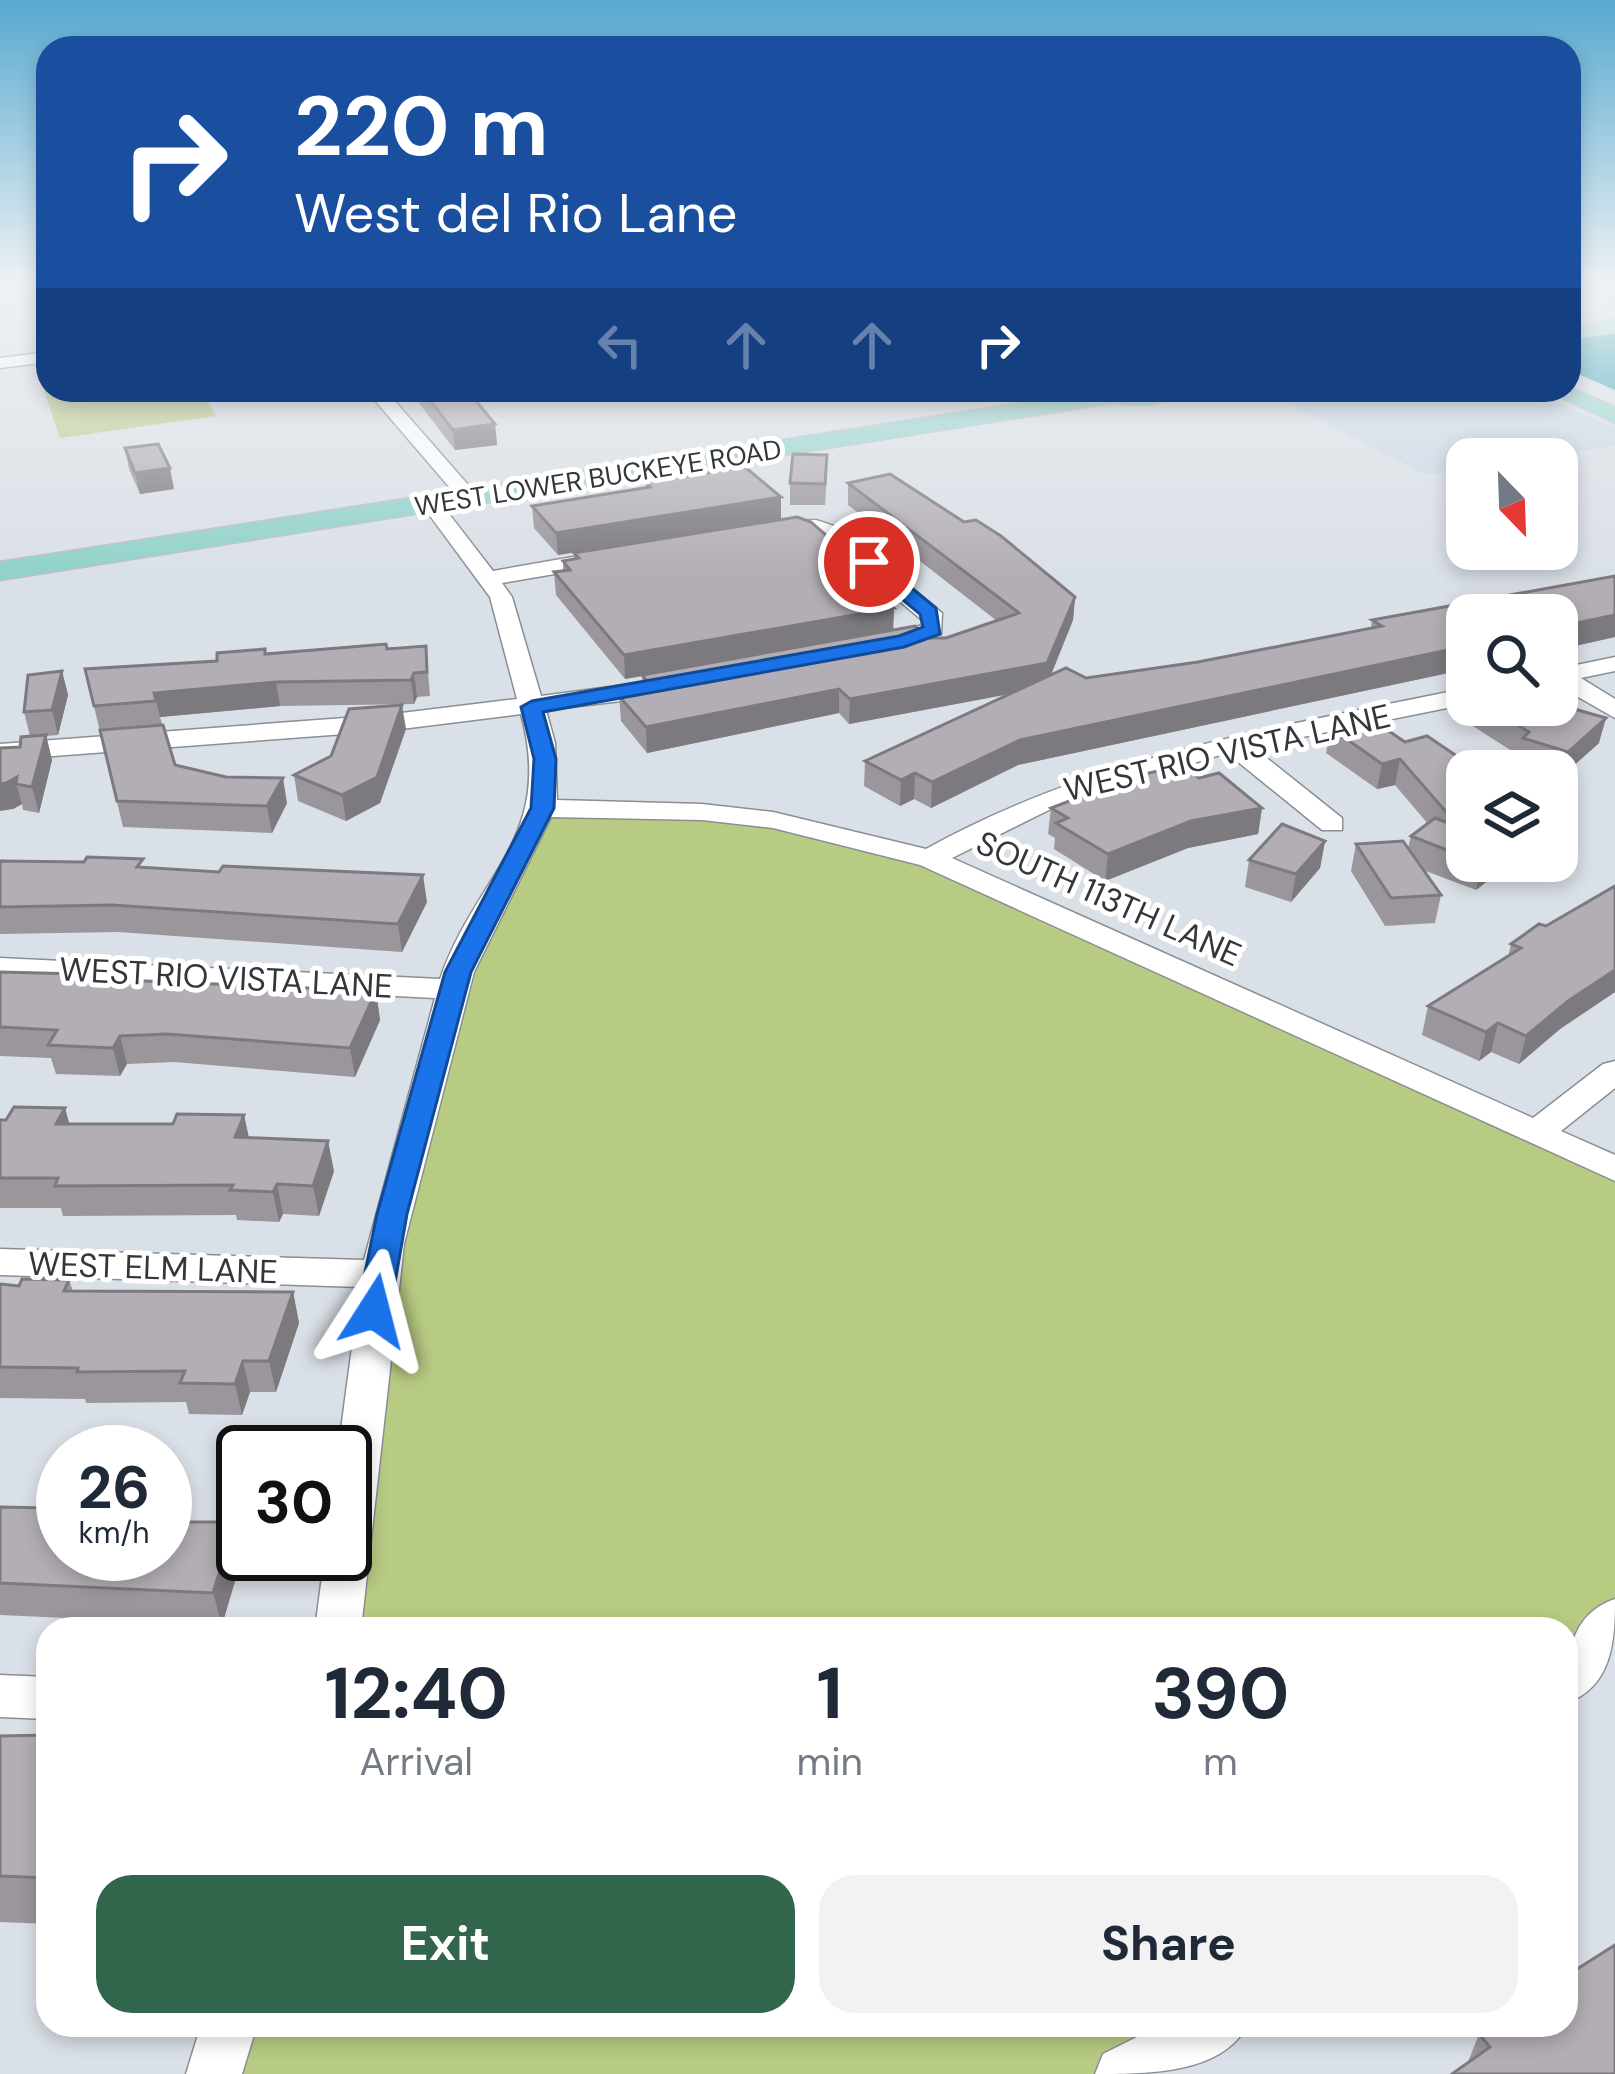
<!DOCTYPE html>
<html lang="en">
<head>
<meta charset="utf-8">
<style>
	body { margin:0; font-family:"DM Sans",sans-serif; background:#f2f2f3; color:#1f2937; height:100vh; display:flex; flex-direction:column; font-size:45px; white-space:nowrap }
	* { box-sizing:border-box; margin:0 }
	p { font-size:39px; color:#747a83 }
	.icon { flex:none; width:66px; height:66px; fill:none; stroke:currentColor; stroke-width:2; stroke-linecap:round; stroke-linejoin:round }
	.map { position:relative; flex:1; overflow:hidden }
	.details { position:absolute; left:36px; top:1617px; width:1542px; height:420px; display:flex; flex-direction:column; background:#fff; border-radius:36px; box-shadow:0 6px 18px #0003 }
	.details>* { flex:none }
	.top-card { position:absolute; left:36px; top:36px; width:1545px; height:366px; border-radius:36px; box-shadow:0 6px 18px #0003; background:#1a4fa0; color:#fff; overflow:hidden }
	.needle { width:78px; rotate:157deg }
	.fabs { position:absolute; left:1446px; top:438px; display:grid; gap:24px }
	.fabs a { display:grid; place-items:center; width:132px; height:132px; border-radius:24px; background:#fff; box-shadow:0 6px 18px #0003; font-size:60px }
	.speed { position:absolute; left:36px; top:1425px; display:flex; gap:24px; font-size:60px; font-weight:700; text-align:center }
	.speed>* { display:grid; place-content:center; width:156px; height:156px; border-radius:50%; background:#fff; box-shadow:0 6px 18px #0003; line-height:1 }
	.speed small { font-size:30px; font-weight:400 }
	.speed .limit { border:6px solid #111; border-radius:18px; background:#fff; color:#111 }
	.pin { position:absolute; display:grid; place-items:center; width:102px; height:102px; color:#fff; margin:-51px; border:6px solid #fff; border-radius:50%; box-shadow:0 3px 12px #0007 }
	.me { position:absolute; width:132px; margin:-66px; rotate:9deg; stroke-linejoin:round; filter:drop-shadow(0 0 9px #0008) }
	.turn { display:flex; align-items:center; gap:42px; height:252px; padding:0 60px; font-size:54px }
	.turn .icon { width:156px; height:156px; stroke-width:2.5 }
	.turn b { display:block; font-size:84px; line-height:102px }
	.lanes { display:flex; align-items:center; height:114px; padding:0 60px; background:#0003; justify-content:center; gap:60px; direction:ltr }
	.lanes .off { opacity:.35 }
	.eta { display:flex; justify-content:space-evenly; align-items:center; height:204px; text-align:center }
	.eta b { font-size:72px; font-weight:700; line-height:84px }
	.cta { display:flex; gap:24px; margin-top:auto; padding:24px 60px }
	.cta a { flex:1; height:138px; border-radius:36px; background:#31664c; color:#fff; font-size:48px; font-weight:700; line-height:138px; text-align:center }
	.cta a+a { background:#f2f2f3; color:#1f2937 }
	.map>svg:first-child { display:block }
	.built { fill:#cbd6e3 }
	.green { fill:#b8cb83 }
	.water { fill:#1d99ac }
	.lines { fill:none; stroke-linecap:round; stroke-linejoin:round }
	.minor-casing { stroke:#898f95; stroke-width:3 }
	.major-casing { stroke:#bebfc0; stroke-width:3 }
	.minor { fill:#fff; fill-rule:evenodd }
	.major { fill:#91d2ca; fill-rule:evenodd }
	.wall { fill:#9a969c }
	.shaded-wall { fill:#7d7a7f }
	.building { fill:#b3aeb5; stroke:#7d7a7f; stroke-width:3 }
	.route { fill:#1a73e8; stroke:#114b97; stroke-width:3 }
	.labels { text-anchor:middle; stroke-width:10; stroke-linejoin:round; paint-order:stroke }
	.far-street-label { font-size:27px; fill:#343639; stroke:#fff }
	.street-label { font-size:33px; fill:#343639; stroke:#fff }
</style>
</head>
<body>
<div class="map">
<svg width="1615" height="2074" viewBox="0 0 1615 2074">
	<rect width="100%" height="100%" fill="#dae0e7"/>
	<polygon class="built" points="1260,390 1531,390 1615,428 1615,446 1530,459 1467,459 1467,469 1427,475"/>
	<g class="green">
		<polygon points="48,363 48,390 201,390 216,416 60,438 35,365"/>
		<polygon points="543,808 702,812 875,841 1615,1169 1615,1618 1566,1683 1566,1629 338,1629 378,1274 444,1017"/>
		<polygon points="229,2025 1219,2025 1123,2074 214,2074"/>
	</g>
	<polygon class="water" points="1615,332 1615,390 1569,370 1569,338"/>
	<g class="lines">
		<defs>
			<g id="minor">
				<polygon points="48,352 48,362 0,368 0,358"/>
				<polygon points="366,390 385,390 477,495 477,503 463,503"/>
				<path d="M 425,501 L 439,501 L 493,571 L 607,551 L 618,558 L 607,565 L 502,583 L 512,597 L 541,696 L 663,680 L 676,688 L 663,696 L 546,710 L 555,743 L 557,800 L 702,804 L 773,812 L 926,849 C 1094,755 1281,727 1467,688 L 1467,704 L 1253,747 L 1342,818 L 1342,830 L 1322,830 L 1227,753 L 1065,802 L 952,858 L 1533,1118 L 1603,1064 L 1615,1061 L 1615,1088 L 1561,1131 L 1615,1155 L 1615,1181 L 920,865 L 773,828 L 702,820 L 551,817 L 474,972 L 404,1244 L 361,1629 L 315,1629 L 325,1554 L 345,1554 L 345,1452 L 338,1452 L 360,1287 L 0,1275 L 0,1249 L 364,1260 L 435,998 L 0,976 L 0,958 L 440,979 C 476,874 555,839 521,714 L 385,731 L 0,760 L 0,744 L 385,715 L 517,699 L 490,597 L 422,505 Z"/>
				<path d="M 816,520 L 840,528 L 942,613 L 941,634 L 877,650 L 877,640 L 922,625 L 922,620 L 824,538 C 805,529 781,541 765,528 L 776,522 Z"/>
				<polygon points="1615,657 1615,671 1581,678 1615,699 1615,718 1557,685 1557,669"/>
				<path d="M 1615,1599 C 1615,1641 1612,1687 1566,1703 C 1566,1661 1568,1615 1615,1599 Z"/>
				<polygon points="0,1675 48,1677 48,1719 0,1717"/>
				<polygon points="201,2025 257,2025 242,2074 186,2074"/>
				<path d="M 1161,2025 L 1247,2025 C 1223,2074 1146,2074 1095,2074 L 1103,2054 Z"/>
			</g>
			<g id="major">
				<polygon points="1615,320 1615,332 1569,339 1569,327"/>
				<polygon points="1569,387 1615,407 1615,423 1545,390"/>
				<polygon points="1105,390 1209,390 1148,405 1111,403 0,580 0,562"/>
			</g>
		</defs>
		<use href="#minor" class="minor-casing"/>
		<use href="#major" class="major-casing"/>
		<use href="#minor" class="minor"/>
		<use href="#major" class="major"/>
	</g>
	<g class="wall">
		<polygon points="414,390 467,390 495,424 497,445 455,450 415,398"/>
		<polygon points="125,448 174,489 140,494 129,469"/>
		<polygon points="890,474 964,522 976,520 1001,536 1075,597 1073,620 1051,675 1066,668 1086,678 1198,662 1371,628 1372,620 1615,576 1615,637 1557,650 1557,615 1467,615 1467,669 1018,765 931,808 914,799 900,806 864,786 865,761 1010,694 849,724 839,713 647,753 621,721 619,696 643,692 642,676 625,679 556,595 554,572 563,571 563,561 574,559 574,553 797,517 811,522 887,588 887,602 894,608 893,630 915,626 929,638 946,638 997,621 848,505 848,483"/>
		<polygon points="827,476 825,505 790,505 790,483"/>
		<polygon points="645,482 781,497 781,519 558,555 534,528 532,506 646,487"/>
		<polygon points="426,646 430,696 417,697 414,704 280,706 160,717 175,765 287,803 272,833 123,827 85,669 217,661 265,649 266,654"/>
		<polygon points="62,671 68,695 58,735 46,736 52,760 39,813 23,810 22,804 13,809 20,747 30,736 24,712"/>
		<polygon points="1469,705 1557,705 1599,743 1561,777 1557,776 1557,771 1542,771 1517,763 1518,755 1465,721"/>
		<polygon points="1331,728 1405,742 1467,771 1467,861 1502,861 1500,871 1476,890 1423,870 1441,895 1435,923 1385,926 1351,871 1356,844 1408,848 1411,836 1428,824 1395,785 1377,789 1326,753"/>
		<polygon points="406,729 380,803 346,821 298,801 294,775 331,756"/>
		<polygon points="1199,778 1262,808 1258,834 1188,848 1105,881 1054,849 1055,838 1048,834 1051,808"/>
		<polygon points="1325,841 1320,868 1291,902 1245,887 1249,860"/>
		<polygon points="0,861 145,868 427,902 402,952 118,932 0,934"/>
		<polygon points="1615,886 1615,992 1560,1029 1519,1064 1491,1052 1479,1061 1422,1035 1428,1006 1508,957 1511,944 1546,926"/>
		<polygon points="0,972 80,979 376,991 380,1020 355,1077 174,1062 127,1064 120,1076 56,1074 51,1058 0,1056"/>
		<polygon points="65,1108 69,1124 173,1124 244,1115 249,1138 334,1171 319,1216 283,1214 279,1222 237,1220 236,1215 63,1216 61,1208 0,1208 0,1120"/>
		<polygon points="69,1280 73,1291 293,1292 299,1323 276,1392 250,1392 242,1415 189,1414 186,1402 86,1403 85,1399 0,1398 0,1284 19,1286"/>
		<polygon points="0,1507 63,1554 235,1522 243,1554 222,1625 0,1615"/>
		<polygon points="48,1735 48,1924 0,1922 0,1736"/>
		<polygon points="1479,2034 1615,2074 1468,2062"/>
	</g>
	<g class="shaded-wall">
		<polygon points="495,424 497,445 455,450 453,430"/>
		<polygon points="170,468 174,489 140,494 135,473"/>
		<polygon points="781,497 781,519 558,555 556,533"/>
		<polygon points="887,588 887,609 894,608 893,632 625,679 624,655"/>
		<polygon points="1075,597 1073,620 1046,687 849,724 850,699"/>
		<polygon points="1615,615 1615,637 1557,650 1557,627"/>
		<polygon points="1467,646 1467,669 1018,765 931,808 932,782 1020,740"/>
		<polygon points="62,671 68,695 58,735 52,710"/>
		<polygon points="414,673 417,697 414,704 411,680"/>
		<polygon points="276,682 280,706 160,717 154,693"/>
		<polygon points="839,689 839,713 647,753 646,727"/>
		<polygon points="402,705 406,729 380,803 346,821 342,795"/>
		<polygon points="1606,718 1599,743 1561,777 1568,752"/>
		<polygon points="46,735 52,760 39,813 32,787"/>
		<polygon points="1400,759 1395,785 1377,789 1382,764"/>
		<polygon points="915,773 914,799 900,806 901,780"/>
		<polygon points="17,777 16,784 22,804 13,809 0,811 0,784"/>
		<polygon points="283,778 287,803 272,833 267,806"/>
		<polygon points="1262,808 1258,834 1188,848 1105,881 1108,854 1191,821"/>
		<polygon points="1325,841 1320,868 1291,902 1296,874"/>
		<polygon points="1485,861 1502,861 1500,871 1476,890 1482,863"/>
		<polygon points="423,875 427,902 402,952 398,924"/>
		<polygon points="1615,970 1615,992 1560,1029 1519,1064 1526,1036 1568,1001"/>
		<polygon points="376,991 380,1020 355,1077 350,1048"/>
		<polygon points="1498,1023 1491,1052 1479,1061 1486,1032"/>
		<polygon points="120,1036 127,1064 120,1076 113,1048"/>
		<polygon points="65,1108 73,1137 56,1124"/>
		<polygon points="244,1115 250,1144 235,1137"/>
		<polygon points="328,1141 334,1171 319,1216 313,1186"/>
		<polygon points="277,1184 283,1214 279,1222 273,1192"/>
		<polygon points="293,1292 299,1323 276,1392 269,1361"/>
		<polygon points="243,1361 250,1392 242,1415 235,1384"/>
		<polygon points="235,1522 243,1554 222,1625 213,1593"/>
	</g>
	<g class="building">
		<polygon points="422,390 467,390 495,424 453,430"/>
		<polygon points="158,444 170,468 135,473 125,448"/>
		<polygon points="793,454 827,455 825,484 790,483"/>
		<polygon points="745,467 781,497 556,533 532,506 650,487 645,482"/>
		<polygon points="890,474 964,522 976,520 1001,536 1075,597 1047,663 850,699 839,689 646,727 619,696 654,690 642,675 915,626 929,638 946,638 1019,613 848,483"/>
		<polygon points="797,517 811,522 887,588 874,591 894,608 624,655 554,572 570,570 563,561 579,558 574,553"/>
		<polygon points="1615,576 1615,615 1557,627 1557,615 1467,615 1467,646 1020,740 932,782 915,773 901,780 865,761 1066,668 1086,678 1198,662 1382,626 1372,620"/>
		<polygon points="386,644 387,649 426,646 427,672 414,673 411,680 276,682 154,693 156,701 94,706 85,669 217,661 217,653 265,649 265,654"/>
		<polygon points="62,671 52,710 24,712 28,675"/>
		<polygon points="1557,699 1571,708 1606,718 1568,752 1523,738 1529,732 1485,705 1557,705"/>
		<polygon points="402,705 377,777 342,795 294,775 331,756 349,709"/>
		<polygon points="1371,719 1405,742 1427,736 1479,771 1467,771 1467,811 1447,813 1400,759 1382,764 1331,728"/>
		<polygon points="163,725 175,765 226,777 283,778 267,806 117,801 100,730"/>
		<polygon points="46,735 32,787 16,784 17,777 6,783 0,784 0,748 20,747 21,737"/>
		<polygon points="1184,765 1199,778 1219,773 1262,808 1191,821 1108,854 1056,823 1068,818 1051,808 1132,777"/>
		<polygon points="1435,818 1467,830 1467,858 1411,836"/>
		<polygon points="1282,824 1325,841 1296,874 1249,860"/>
		<polygon points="1403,841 1441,895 1391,898 1356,844"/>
		<polygon points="87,857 143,859 137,867 219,872 223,866 423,875 398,924 112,905 0,907 0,861 84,862"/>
		<polygon points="1615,886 1615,970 1568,1001 1526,1036 1498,1023 1486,1032 1428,1006 1521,948 1511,944 1539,924 1546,926"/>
		<polygon points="0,972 79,974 76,978 376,991 350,1048 167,1034 120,1036 113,1048 48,1045 57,1030 0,1027"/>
		<polygon points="14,1107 65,1108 56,1124 173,1124 177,1114 244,1115 235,1137 328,1141 313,1186 277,1184 273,1192 230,1190 233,1185 55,1186 58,1178 0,1178 0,1120 6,1120"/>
		<polygon points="22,1279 69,1280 64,1291 293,1292 269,1361 243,1361 235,1384 180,1383 185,1371 77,1372 78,1368 0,1367 0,1284 19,1286"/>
		<polygon points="60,1486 63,1487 63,1554 165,1554 165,1522 235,1522 213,1593 0,1583 0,1507 50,1508"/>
		<polygon points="48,1735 48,1878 0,1876 0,1736"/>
		<polygon points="1615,1945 1615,2074 1452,2074 1490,2047 1479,2034 1493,2025 1566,2025 1566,1976"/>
	</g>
	<linearGradient id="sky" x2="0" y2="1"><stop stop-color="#57a9d0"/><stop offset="0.49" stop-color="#eef1f4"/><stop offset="1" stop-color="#eef1f4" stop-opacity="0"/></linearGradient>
	<rect width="1615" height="574" fill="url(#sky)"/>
	<polygon class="route" points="862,558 875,558 936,608 940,634 904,647 543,712 556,759 554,808 471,972 407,1214 390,1311 374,1322 362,1319 357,1311 377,1214 445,972 531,808 534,759 521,707 532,701 899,636 923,627 920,614 862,566"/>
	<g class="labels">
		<g class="far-street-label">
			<text transform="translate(598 478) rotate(-9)" y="9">WEST LOWER BUCKEYE ROAD</text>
		</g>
		<g class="street-label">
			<text transform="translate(1227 752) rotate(-13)" y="12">WEST RIO VISTA LANE</text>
			<text transform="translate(1109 898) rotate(24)" y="12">SOUTH 113TH LANE</text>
			<text transform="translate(226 977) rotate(3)" y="12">WEST RIO VISTA LANE</text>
			<text transform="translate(153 1267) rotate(2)" y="12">WEST ELM LANE</text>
		</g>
	</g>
</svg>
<div class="fabs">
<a><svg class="needle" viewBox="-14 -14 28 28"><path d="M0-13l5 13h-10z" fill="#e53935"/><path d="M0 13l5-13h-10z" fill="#747a83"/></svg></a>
<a><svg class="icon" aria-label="search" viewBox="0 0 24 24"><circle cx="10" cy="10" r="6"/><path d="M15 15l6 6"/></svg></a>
<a><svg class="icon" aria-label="layers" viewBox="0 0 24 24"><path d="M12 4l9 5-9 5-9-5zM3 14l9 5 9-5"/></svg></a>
</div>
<div class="speed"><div>26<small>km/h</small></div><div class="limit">30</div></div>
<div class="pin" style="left:869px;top:562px;background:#d93025"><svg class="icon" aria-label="arrive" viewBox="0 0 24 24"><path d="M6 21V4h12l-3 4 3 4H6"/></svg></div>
<svg class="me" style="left:374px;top:1311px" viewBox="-20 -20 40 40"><path d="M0-17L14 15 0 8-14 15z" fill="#1a73e8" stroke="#fff" stroke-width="4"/></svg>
<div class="top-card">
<div class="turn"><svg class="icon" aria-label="right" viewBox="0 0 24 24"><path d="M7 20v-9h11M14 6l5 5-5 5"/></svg><div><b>220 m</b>West del Rio Lane</div></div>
<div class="lanes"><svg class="icon off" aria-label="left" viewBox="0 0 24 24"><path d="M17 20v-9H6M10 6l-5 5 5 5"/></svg><svg class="icon off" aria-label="ahead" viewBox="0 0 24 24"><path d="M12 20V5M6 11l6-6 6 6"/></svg><svg class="icon off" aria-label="ahead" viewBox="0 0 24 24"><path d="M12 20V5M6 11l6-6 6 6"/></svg><svg class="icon" aria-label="right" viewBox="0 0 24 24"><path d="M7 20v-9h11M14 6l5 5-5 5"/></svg></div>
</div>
<section class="details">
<div class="eta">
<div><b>12:40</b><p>Arrival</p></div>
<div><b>1</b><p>min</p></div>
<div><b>390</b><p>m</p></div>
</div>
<div class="cta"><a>Exit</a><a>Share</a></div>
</section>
</div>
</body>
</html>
